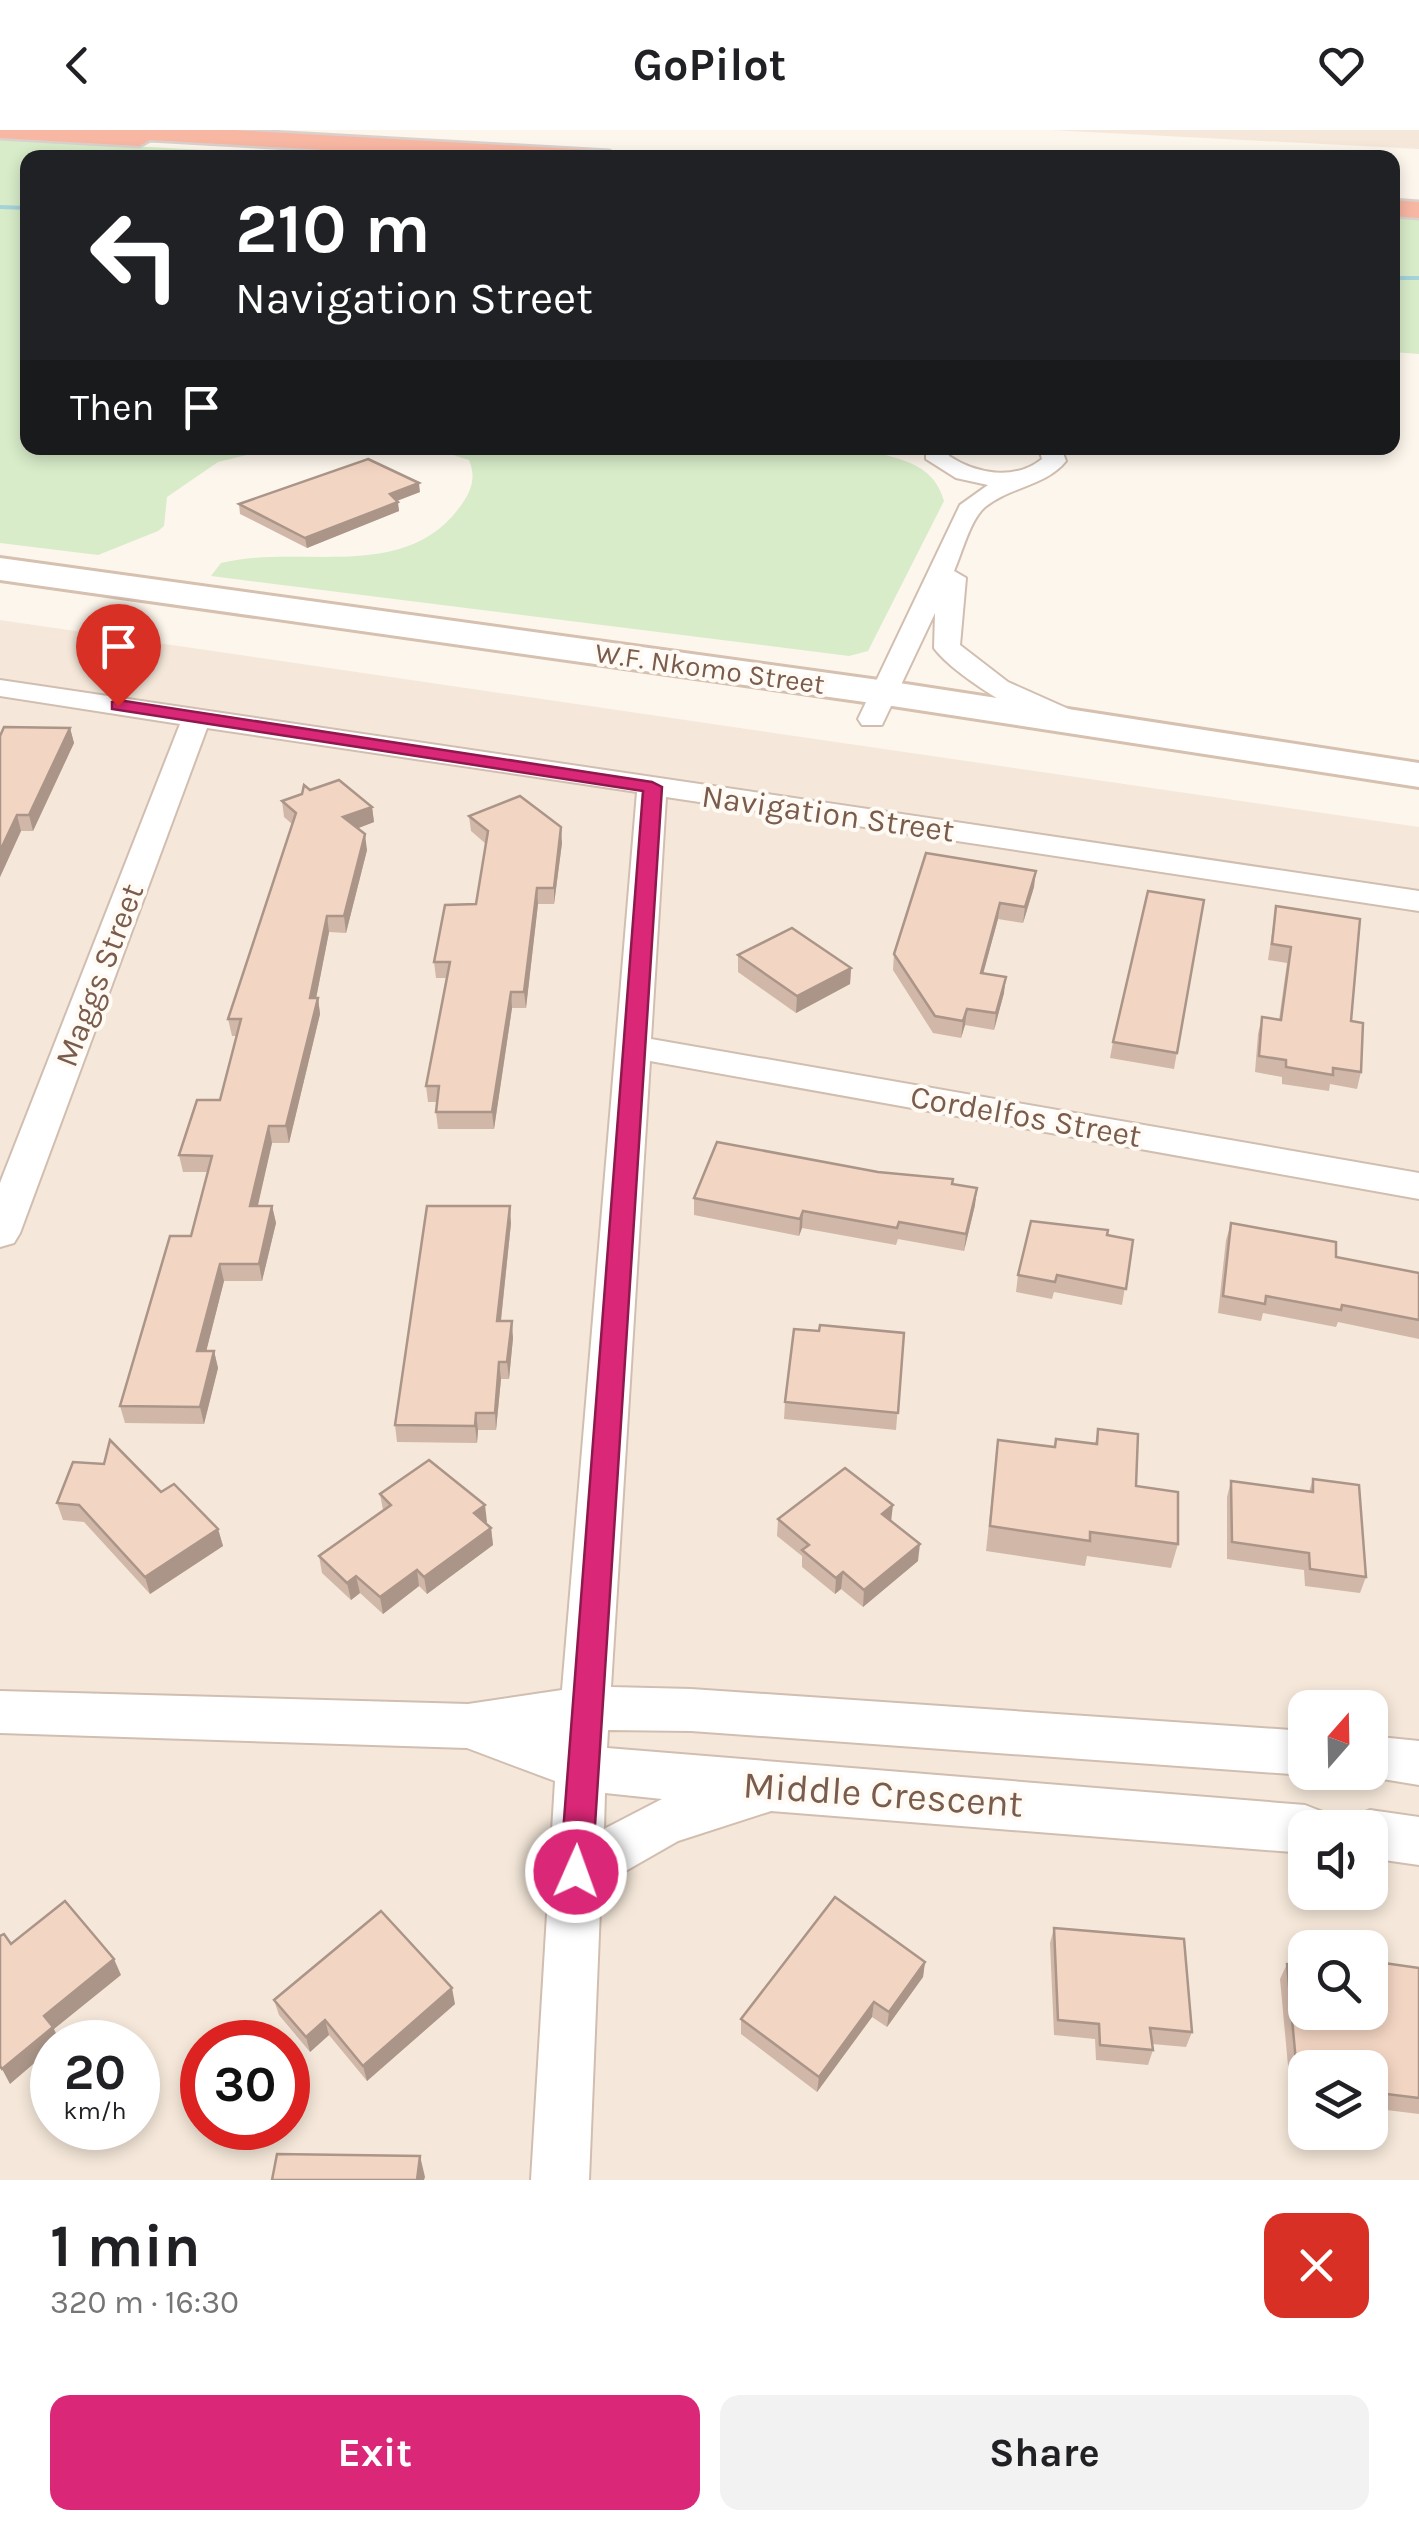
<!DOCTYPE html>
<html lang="en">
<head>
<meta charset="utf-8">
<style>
	body { margin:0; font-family:Karla,sans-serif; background:#f2f2f2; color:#202124; height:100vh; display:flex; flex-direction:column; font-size:38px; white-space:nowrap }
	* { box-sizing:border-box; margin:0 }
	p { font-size:32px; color:#757577 }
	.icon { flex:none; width:55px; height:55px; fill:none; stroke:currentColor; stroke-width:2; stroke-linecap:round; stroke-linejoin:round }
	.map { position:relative; height:2050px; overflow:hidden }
	.drawer { display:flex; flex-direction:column; background:#fff; flex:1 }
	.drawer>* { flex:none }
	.guide { position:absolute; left:20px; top:20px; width:1380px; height:305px; border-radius:20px; box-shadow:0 5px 15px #0003; background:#202124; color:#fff; overflow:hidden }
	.needle { width:65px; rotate:20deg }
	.buttons { position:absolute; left:1288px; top:1560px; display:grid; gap:20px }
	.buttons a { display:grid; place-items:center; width:100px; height:100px; border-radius:20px; background:#fff; box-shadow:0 5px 15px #0003; font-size:50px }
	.speed { position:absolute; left:30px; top:1890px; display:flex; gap:20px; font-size:50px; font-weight:700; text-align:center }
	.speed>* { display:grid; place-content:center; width:130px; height:130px; border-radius:50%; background:#fff; box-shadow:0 5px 15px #0003; line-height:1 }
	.speed small { font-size:25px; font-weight:400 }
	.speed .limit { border:15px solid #d22; background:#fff; color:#111 }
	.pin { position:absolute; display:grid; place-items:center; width:85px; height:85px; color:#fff; margin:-102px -42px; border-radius:50% 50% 50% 0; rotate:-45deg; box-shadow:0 0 10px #0007 }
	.pin .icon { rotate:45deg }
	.me { position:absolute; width:110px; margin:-55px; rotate:2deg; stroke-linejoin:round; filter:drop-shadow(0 0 8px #0008) }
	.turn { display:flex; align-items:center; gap:35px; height:210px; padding:0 50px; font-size:45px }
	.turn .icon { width:130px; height:130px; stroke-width:2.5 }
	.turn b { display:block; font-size:70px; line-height:85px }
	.then { display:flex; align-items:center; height:95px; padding:0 50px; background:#0003; gap:20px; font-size:38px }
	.round { display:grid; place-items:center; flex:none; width:105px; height:105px; border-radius:20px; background:#f2f2f2 }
	.headline { display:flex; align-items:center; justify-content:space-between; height:170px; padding:0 50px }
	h1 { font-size:60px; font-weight:700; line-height:75px }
	.button { display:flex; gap:20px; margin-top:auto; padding:20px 50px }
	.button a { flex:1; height:115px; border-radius:20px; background:#db2777; color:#fff; font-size:40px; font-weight:700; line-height:115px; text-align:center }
	.button a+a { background:#f2f2f2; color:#202124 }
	header { display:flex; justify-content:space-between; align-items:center; height:130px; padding:0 50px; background:#fff; font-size:45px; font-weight:700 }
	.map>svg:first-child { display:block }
	.residential { fill:#f5e8da; fill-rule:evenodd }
	.green { fill:#d8ecc9 }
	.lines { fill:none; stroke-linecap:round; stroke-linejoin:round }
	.stream { fill:#a5d3da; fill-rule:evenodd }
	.minor-casing { stroke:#d1beb0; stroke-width:4 }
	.secondary-casing { stroke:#d6c0b0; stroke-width:6 }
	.motorway-casing { stroke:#dad1cd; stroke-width:5 }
	.minor { fill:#fff; fill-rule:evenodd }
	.secondary { fill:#fff; fill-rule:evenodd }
	.motorway { fill:#f7b7a3; fill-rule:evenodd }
	.wall { fill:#d1b7a8 }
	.shaded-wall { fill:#aa9588 }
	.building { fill:#f3d5c3; stroke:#aa9588; stroke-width:2.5 }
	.route { fill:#db2777; stroke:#8e194d; stroke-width:2.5 }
	.labels { text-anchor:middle; stroke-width:8; stroke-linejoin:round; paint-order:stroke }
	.far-street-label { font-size:28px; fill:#7a5c4d; stroke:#fffaf3 }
	.street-label { font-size:32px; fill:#7a5c4d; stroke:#fffaf3 }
	.near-street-label { font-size:38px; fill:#7a5c4d; stroke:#fffaf3 }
</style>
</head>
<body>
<header><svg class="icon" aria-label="back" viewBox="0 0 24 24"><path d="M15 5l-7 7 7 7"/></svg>GoPilot<svg class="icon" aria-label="heart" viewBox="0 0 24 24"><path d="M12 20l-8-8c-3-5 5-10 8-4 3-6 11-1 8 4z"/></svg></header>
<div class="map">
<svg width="1419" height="2050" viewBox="0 0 1419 2050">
	<rect width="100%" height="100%" fill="#fdf6ec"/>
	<g class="residential">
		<polygon points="1051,0 1419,0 1419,19"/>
		<path d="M 0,490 L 1419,697 L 1419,2050 L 0,2050 ZM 1305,1578 L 1370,1578 L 1370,1642 L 1305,1642 ZM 1305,1698 L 1370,1698 L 1370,1762 L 1305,1762 ZM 1305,1818 L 1370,1818 L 1370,1882 L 1305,1882 ZM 52,1912 L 138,1912 L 138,1998 L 52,1998 ZM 202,1912 L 288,1912 L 288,1998 L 202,1998 ZM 1305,1938 L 1370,1938 L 1370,2002 L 1305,2002 Z"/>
	</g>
	<g class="green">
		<polygon points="0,9 336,27 28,28 28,318 276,318 218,332 167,367 164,396 158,401 98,425 0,413"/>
		<polygon points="1392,86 1419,87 1419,224 1393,222"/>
		<path d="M 431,318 L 861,318 C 894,329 933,330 944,371 L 868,521 L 849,526 L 211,446 L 221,433 C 301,413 406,455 462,374 C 472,359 476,347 469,330 Z"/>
	</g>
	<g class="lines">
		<g class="stream">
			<polygon points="0,75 28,76 28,80 0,79"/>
			<rect x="1392" y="146" width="27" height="4"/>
		</g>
		<defs>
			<g id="minor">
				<path d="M 926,318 L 948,318 L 949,326 C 976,344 1015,351 1042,329 L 1039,318 L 1061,318 L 1066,331 C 1046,356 1009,357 985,377 C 970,390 962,423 954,441 L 966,448 L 960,515 L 1008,552 L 1082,585 L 1086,591 L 1082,597 C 1048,606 954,546 934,518 L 935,483 L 882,595 L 862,595 L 858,589 L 960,375 L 988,355 L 956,348 L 926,329 Z"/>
				<path d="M 0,550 L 1419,761 L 1419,781 L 666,667 L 651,909 L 1419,1043 L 1419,1069 L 650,931 L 611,1557 L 691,1559 L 1305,1601 L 1305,1642 L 1312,1642 L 1305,1645 L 691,1601 L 608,1600 L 607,1618 L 1305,1675 L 1323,1682 L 1330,1698 L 1305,1698 L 1305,1723 L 771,1681 L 678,1711 L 601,1755 L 589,2050 L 531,2050 L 555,1651 L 467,1618 L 0,1603 L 0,1561 L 468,1574 L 562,1560 L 637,662 L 207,598 L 20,1103 L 14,1113 L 0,1117 L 0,1053 L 180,594 L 0,566 ZM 605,1663 L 662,1669 L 604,1699 Z"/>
				<polygon points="1370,1606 1419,1611 1419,1655 1352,1644 1370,1642"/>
				<polygon points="1370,1680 1419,1687 1419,1735 1370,1728 1370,1698 1347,1698 1352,1687"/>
			</g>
			<polygon id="secondary" points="0,428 886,551 1419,633 1419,657 886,575 0,450"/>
			<g id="motorway">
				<polygon points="0,0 233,0 609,21 621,28 467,28 150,10 139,16 0,8"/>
				<polygon points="1392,70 1419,72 1419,88 1392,86"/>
			</g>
		</defs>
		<use href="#minor" class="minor-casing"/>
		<use href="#secondary" class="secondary-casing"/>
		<use href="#motorway" class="motorway-casing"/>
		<use href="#minor" class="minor"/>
		<use href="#secondary" class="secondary"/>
		<use href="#motorway" class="motorway"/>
	</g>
	<g class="wall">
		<polygon points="420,362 397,371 399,381 307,418 240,384 239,374"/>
		<polygon points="70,598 74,613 33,701 21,701 0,747 0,606"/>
		<polygon points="310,660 372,677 374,692 357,698 367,720 346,803 329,802 316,868 318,868 320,884 289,1013 272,1013 257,1076 272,1076 276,1093 262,1151 224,1151 206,1221 214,1221 218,1238 204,1294 125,1293 120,1276 191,1106 208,1042 183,1042 179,1025 220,970 237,906 232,906 228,889 292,694 284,687 282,671"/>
		<polygon points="469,686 562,713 554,774 538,774 526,878 512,878 494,999 438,999 436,982 437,972 428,972 426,956 446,848 436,848 434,832 476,774 486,714 471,701"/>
		<polygon points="1034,757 1023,793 998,789 983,843 1004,863 994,900 965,895 961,908 933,903 893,840 894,824"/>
		<polygon points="1204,770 1174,939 1110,928 1113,912"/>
		<polygon points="1276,776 1351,891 1361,942 1357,959 1330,954 1329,961 1282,954 1282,947 1255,942 1258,904 1262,887 1279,890 1287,833 1268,830"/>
		<polygon points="738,825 851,838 850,854 796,883 738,842"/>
		<polygon points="878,1042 953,1054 975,1075 964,1121 898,1109 896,1115 802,1098 799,1106 694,1085 694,1068"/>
		<polygon points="511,1093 501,1191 513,1208 509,1249 501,1249 496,1300 478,1300 477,1313 397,1312 395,1295"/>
		<polygon points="1231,1093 1336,1127 1419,1143 1419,1209 1338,1192 1336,1197 1263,1183 1261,1191 1218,1183 1226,1110"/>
		<polygon points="1107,1105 1133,1110 1122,1175 1054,1162 1052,1169 1016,1162 1018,1145"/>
		<polygon points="904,1203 896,1300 784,1289 785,1272"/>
		<polygon points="1098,1299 1178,1414 1171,1438 1087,1426 1085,1436 986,1421 998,1310 1054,1317 1095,1314"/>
		<polygon points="1313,1349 1366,1447 1360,1463 1305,1456 1304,1440 1227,1429 1227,1367 1231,1351 1309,1362"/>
		<polygon points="161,1362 218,1399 223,1416 150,1464 84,1392 63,1390 57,1373"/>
		<polygon points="380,1364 487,1392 485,1393 491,1398 493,1415 427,1464 419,1456 383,1484 360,1463 351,1470 322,1443 319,1426 383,1380"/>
		<polygon points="778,1389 891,1391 918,1431 863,1477 841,1459 835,1464 802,1437 802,1426 777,1406"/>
		<polygon points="1054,1798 1192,1902 1186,1917 1152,1914 1153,1920 1148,1935 1096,1930 1095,1909 1054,1905 1050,1813"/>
		<polygon points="1370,1831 1419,1838 1419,1984 1370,1978 1370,1938 1305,1938 1305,1970 1291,1968 1280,1849 1287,1834 1370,1882"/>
		<polygon points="925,1832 923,1847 887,1897 872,1887 817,1962 741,1904 741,1889"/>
		<polygon points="274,1870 455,1874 367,1951 329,1905 310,1922 279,1885"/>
	</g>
	<g class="shaded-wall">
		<polygon points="419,353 420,362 391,373 390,364"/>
		<polygon points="398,372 399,381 307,418 305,408"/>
		<polygon points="70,598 74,613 33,701 29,685"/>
		<polygon points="372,677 374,692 346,703 343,687"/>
		<polygon points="17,685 21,701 0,747 0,721"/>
		<polygon points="561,697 562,713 554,774 554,758"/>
		<polygon points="365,704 367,720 346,803 344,786"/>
		<polygon points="1036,741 1034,757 1023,793 1025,777"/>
		<polygon points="537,758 538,774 526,878 524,862"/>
		<polygon points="1000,773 998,789 979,859 981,843"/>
		<polygon points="327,786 329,802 313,884 310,868"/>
		<polygon points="851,838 850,854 796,883 797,866"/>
		<polygon points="1006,847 1004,863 994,900 996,883"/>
		<polygon points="511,862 512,878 494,999 492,982"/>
		<polygon points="318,868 320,884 289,1013 286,996"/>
		<polygon points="967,879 965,895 961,908 963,891"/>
		<polygon points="269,996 272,1013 254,1093 250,1076"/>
		<polygon points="977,1058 975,1075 964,1121 966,1104"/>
		<polygon points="272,1076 276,1093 262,1151 259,1134"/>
		<polygon points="510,1076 511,1093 499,1208 497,1191"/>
		<polygon points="803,1081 802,1098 799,1106 800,1089"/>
		<polygon points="220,1134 224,1151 202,1238 197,1221"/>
		<polygon points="512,1191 513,1208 509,1249 507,1232"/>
		<polygon points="214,1221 218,1238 204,1294 200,1277"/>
		<polygon points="499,1232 501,1249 496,1300 495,1283"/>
		<polygon points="476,1283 478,1300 477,1313 475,1296"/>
		<polygon points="485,1375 487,1392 476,1400 474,1383"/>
		<polygon points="893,1375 891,1392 882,1384"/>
		<polygon points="491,1398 493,1415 427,1464 424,1447"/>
		<polygon points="218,1399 223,1416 150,1464 145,1447"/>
		<polygon points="920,1414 918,1431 863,1477 864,1460"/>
		<polygon points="417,1440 419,1456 383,1484 380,1467"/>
		<polygon points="843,1442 841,1459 835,1464 836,1448"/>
		<polygon points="356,1446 360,1463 351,1470 347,1453"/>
		<polygon points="114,1829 121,1845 54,1899 60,1912 52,1912 52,1918 10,1954 2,1939 44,1886"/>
		<polygon points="925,1832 923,1847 887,1897 889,1882"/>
		<polygon points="452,1858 455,1874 367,1951 363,1936"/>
		<polygon points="874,1872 872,1887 817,1962 819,1947"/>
		<polygon points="325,1890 329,1905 310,1922 306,1907"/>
		<polygon points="420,2026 425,2047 424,2050 417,2050"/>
	</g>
	<g class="building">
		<polygon points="368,329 419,353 390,364 398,372 305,408 239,374"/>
		<polygon points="4,597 70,598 29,685 17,685 0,721 0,606"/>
		<polygon points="339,650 372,677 343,687 365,704 344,786 327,786 310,868 318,868 286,996 269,996 250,1076 272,1076 259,1134 220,1134 197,1221 214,1221 200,1277 120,1276 170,1106 191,1106 212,1026 179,1025 197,970 220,970 241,889 228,889 296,683 282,671 302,664 304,655 310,660"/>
		<polygon points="520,666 561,697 554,758 537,758 524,862 511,862 492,982 436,982 439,956 426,956 450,832 434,832 445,775 476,774 488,701 469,686"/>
		<polygon points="926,723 1036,741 1025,777 1000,773 981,843 1006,847 996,883 967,879 963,891 935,886 894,824"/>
		<polygon points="1148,761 1204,770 1177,923 1113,912"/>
		<polygon points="1276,776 1360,789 1351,891 1363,893 1361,942 1333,938 1333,945 1286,937 1286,930 1259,926 1262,887 1281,890 1291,817 1272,814"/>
		<polygon points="792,798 851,838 797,866 738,825"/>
		<polygon points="717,1012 878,1042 953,1049 952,1054 977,1058 966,1104 899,1092 897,1098 803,1081 800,1089 694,1068"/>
		<polygon points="427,1076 510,1076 497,1191 512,1191 507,1232 499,1232 495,1283 476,1283 475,1296 395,1295"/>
		<polygon points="1031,1091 1108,1100 1107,1105 1133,1110 1126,1159 1057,1145 1055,1152 1018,1145"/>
		<polygon points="1231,1093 1336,1112 1336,1127 1419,1143 1419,1190 1342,1175 1341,1180 1266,1166 1265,1174 1223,1166"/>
		<polygon points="820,1195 904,1203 898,1283 785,1272 794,1199 819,1201"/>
		<polygon points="1098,1299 1138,1304 1136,1356 1178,1362 1178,1414 1090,1402 1090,1411 990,1396 998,1310 1055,1317 1056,1309 1097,1314"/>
		<polygon points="110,1310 161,1362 174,1354 218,1399 145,1447 79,1375 57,1373 73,1332 104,1334"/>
		<polygon points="429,1330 485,1375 474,1383 491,1398 424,1447 417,1440 380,1467 356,1446 347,1453 319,1426 391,1375 380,1364"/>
		<polygon points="845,1338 893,1375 882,1384 920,1414 864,1460 843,1442 836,1448 802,1420 809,1415 778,1389"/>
		<polygon points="1313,1349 1359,1355 1366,1447 1310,1439 1309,1423 1232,1412 1231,1351 1313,1362"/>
		<polygon points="835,1767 925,1832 889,1882 874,1872 819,1947 741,1889"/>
		<polygon points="65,1771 114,1829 44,1886 53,1897 2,1939 0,1936 0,1806 4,1804 11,1814"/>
		<polygon points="381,1781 452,1858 363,1936 325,1890 306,1907 274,1870"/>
		<polygon points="1054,1798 1184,1809 1192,1902 1150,1898 1153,1920 1100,1915 1099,1894 1058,1890"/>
		<polygon points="1370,1831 1419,1838 1419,1968 1370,1962 1370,1938 1305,1938 1305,1954 1298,1954 1287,1834 1305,1835 1305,1882 1370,1882"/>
		<polygon points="277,2024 420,2026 417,2050 272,2050"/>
	</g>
	<polygon class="route" points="118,570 652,652 662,657 592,1742 587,1753 576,1757 565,1753 560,1742 643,661 112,579 112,572"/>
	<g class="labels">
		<g class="far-street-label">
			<text transform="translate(710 538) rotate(8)" y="10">W.F. Nkomo Street</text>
		</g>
		<g class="street-label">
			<text transform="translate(828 683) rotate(8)" y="11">Navigation Street</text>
			<text transform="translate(99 845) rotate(-69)" y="11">Maggs Street</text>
			<text transform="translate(1026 986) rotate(10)" y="11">Cordelfos Street</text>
		</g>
		<g class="near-street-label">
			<text transform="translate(883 1664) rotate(4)" y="13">Middle Crescent</text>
		</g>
	</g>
</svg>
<div class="buttons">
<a><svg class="needle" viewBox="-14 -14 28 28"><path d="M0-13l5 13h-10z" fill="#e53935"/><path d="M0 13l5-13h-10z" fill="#757577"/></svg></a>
<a><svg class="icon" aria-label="sound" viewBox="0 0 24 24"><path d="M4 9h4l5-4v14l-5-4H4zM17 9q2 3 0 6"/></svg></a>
<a><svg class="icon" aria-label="search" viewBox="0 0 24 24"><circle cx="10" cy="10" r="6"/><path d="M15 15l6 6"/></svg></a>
<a><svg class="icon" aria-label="layers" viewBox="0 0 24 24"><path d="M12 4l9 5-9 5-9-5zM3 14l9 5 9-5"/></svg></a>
</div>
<div class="speed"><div>20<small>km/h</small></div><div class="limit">30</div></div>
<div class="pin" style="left:118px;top:576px;background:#d93025"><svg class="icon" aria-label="arrive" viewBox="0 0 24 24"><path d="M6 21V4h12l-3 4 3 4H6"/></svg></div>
<svg class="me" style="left:576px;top:1742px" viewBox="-20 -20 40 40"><circle r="17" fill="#db2777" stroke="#fff" stroke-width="3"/><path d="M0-11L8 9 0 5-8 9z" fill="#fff"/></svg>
<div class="guide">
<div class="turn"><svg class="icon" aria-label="left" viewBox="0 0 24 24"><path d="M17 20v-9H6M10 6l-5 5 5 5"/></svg><div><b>210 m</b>Navigation Street</div></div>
<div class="then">Then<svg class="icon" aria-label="arrive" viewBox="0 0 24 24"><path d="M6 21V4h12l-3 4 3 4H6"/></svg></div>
</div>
</div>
<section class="drawer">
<div class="headline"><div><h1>1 min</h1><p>320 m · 16:30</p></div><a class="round" style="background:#d93025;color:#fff"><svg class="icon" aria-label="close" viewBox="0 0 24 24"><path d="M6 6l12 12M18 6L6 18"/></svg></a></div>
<div class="button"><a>Exit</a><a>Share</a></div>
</section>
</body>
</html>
